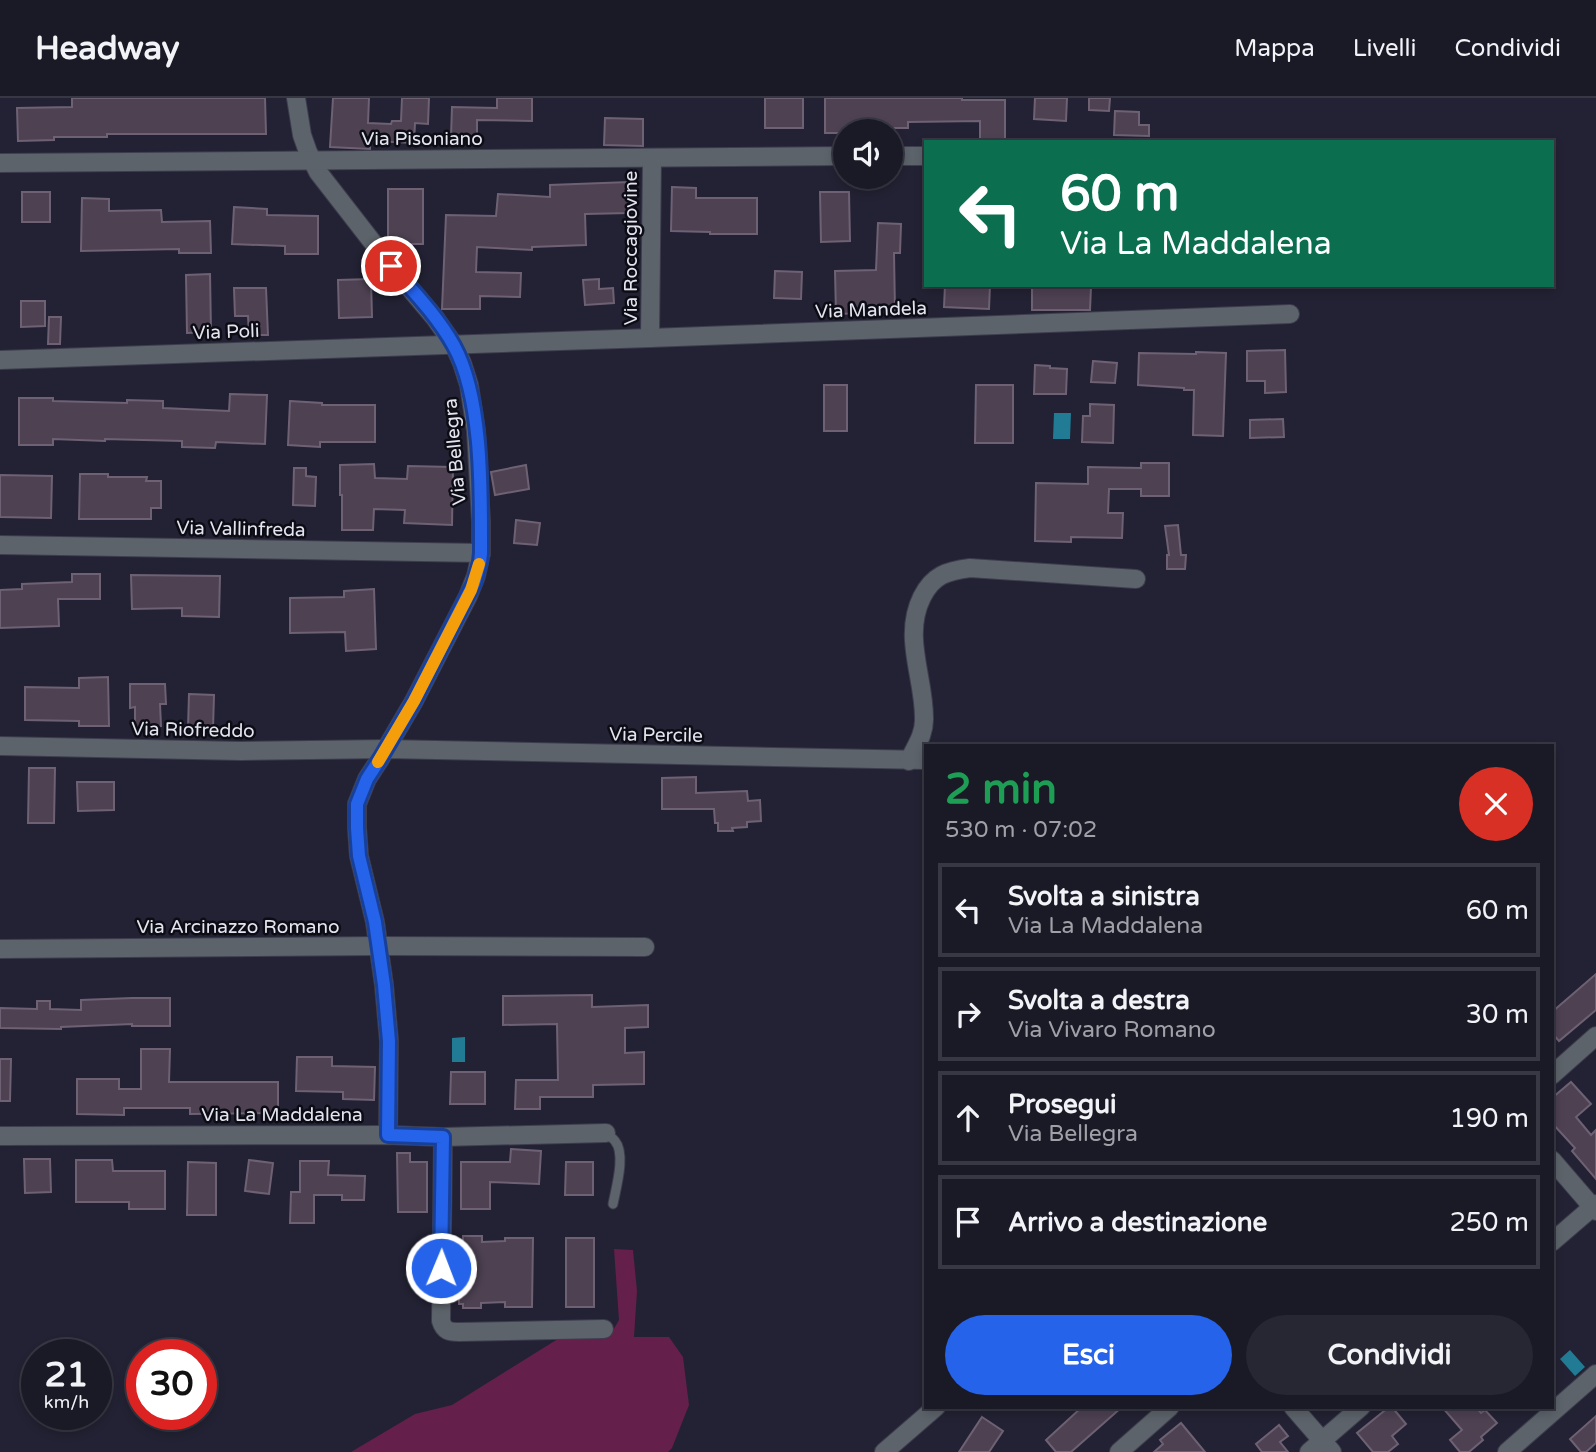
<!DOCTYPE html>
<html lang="it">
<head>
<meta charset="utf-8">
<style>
	body { margin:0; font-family:"Varela Round",sans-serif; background:#272733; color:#f1f3f6; height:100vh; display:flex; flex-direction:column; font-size:26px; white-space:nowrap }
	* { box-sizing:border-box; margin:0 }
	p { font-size:23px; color:#9fa1a7 }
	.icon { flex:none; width:38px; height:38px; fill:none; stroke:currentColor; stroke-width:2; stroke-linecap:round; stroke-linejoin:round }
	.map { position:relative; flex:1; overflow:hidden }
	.side { position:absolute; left:924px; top:646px; width:630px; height:665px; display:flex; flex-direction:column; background:#1a1a27; border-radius:0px; box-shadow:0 4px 10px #0003,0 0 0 2px #383844 }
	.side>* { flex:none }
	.banner { position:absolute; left:924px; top:42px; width:630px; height:147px; border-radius:0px; box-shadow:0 4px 10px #0003,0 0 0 2px #383844; background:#0b6e4f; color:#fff; overflow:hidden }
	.controls { position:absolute; left:833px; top:21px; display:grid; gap:14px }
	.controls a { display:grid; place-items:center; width:70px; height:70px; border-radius:50%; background:#1a1a27; box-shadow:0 4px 10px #0003,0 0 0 2px #383844; font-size:35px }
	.speed { position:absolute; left:21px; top:1241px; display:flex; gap:14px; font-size:35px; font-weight:700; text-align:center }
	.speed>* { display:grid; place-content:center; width:91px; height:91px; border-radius:50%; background:#1a1a27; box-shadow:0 4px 10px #0003,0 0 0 2px #383844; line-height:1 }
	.speed small { font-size:18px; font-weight:400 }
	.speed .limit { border:10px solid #d22; background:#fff; color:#111 }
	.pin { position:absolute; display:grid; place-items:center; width:60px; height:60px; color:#fff; margin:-30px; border:4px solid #fff; border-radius:50%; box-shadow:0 2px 7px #0007 }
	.me { position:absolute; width:77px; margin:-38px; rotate:1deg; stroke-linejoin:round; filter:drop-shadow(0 0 5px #0008) }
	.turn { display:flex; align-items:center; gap:24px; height:147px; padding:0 21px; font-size:32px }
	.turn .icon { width:91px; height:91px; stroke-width:2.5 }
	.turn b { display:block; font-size:49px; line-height:60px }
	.round { display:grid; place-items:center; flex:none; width:74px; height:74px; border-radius:37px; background:#272733 }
	.summary { display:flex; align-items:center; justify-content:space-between; height:119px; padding:0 21px }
	h1 { font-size:42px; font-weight:800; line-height:52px; color:#1e9e55 }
	.primary-button { display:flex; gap:14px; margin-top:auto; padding:14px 21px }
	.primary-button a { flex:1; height:80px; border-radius:42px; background:#2563eb; color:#fff; font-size:28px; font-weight:800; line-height:80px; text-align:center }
	.primary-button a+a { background:#272733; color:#f1f3f6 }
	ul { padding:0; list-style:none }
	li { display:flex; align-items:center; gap:21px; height:94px; margin:0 14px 10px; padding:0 7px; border:4px solid #383844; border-radius:0px }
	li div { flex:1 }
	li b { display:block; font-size:26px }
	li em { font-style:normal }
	header { display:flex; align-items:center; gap:42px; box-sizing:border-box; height:98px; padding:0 35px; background:#1a1a27; border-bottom:2px solid #383844 }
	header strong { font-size:33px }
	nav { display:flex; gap:38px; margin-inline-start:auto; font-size:24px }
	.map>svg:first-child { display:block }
	.green { fill:#651f4b }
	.water { fill:#217b95 }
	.building { fill:#4d4152; stroke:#6e6174; stroke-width:2 }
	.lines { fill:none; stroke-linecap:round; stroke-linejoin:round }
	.service-casing { stroke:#3d3d4e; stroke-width:11 }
	.minor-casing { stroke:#3d3d4e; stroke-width:20 }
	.service { stroke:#5c636a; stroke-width:9 }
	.minor { stroke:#5c636a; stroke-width:18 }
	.route-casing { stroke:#184099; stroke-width:18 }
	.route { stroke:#2563eb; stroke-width:12 }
	.slow { stroke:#f59e0b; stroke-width:12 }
	.labels { text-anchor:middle; stroke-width:5; stroke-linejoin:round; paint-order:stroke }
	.street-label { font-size:19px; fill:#e3e4f0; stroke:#0c0c14 }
</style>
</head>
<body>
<header>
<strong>Headway</strong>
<nav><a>Mappa</a><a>Livelli</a><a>Condividi</a></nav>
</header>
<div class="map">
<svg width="1596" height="1354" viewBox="0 0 1596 1354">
	<rect width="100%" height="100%" fill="#222234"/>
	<polygon class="green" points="614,1151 633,1152 637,1193 634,1239 669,1239 683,1259 689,1307 672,1350 668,1354 351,1354 415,1316 452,1307 561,1239 609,1239 619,1222"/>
	<g class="water">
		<polygon points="1054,315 1071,315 1070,341 1053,341"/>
		<polygon points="465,939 465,964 452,964 452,940"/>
		<polygon points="1570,1252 1585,1269 1575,1278 1560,1261"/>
	</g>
	<g class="building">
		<polygon points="72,0 265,0 266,36 107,36 107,39 54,39 54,42 18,43 17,10 72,9"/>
		<polygon points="333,0 369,0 368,25 391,26 392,23 401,23 402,0 429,0 428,26 415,25 414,45 370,43 370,51 330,49"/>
		<polygon points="497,0 532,0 532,23 477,22 477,40 451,39 452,9 497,10"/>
		<rect x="765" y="0" width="38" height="30"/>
		<polygon points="825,0 962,0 962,2 1005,2 1005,41 980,41 980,23 908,24 908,30 853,30 853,33 845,33 845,35 825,35"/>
		<polygon points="1035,0 1067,0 1066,23 1034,21"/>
		<polygon points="1089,0 1110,0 1109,13 1089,12"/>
		<polygon points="1115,13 1139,14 1139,27 1149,27 1149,38 1114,37"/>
		<polygon points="605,20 643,21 643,48 604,47"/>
		<polygon points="629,84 629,115 585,116 586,147 532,149 532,152 477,149 476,174 521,175 520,199 480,198 480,211 442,211 446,117 496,118 498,96 550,99 550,87"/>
		<polygon points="672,89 696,90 696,100 757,100 757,136 710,136 710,134 671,133"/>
		<rect x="388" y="91" width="35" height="55"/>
		<rect x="22" y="94" width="28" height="30"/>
		<polygon points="820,94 849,94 850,143 821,144"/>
		<polygon points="82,100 109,101 109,113 161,112 162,124 210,123 211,155 179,155 179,151 81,153"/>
		<polygon points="234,109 267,111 267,117 318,118 318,156 285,156 285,148 232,146"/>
		<polygon points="878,125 901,126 900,155 894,155 895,214 836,216 835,173 876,172"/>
		<polygon points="775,173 802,174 801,201 774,200"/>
		<polygon points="210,176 211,234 187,235 186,177"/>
		<polygon points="371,181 372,219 339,220 338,182"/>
		<polygon points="599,181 599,191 613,190 614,205 585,207 583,182"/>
		<polygon points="945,187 990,187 989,211 944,209"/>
		<polygon points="1032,187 1091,189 1090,212 1032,212"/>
		<polygon points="234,190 266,190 268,237 249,237 248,218 235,218"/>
		<polygon points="21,203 45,203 45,228 21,229"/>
		<polygon points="49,219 61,219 60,246 48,246"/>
		<polygon points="1285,252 1286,294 1265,295 1265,283 1247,283 1247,253"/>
		<polygon points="1196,254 1226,255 1223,338 1193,337 1194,292 1184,292 1184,290 1138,287 1139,255 1196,256"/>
		<polygon points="1093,263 1117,265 1115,285 1091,284"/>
		<polygon points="1035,267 1050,268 1050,270 1067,271 1066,296 1034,296"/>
		<rect x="824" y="287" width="23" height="46"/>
		<polygon points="976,287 1013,287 1013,345 975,345"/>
		<polygon points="230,296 267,297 265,346 216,344 215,350 182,349 182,343 105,341 105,343 53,341 53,347 19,347 19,300 53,300 53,303 127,305 127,302 163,303 163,310 229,313"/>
		<polygon points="290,303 322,305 322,307 375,307 375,344 320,344 320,349 288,347"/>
		<polygon points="1090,306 1114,307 1113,345 1082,344 1083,318 1090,318"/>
		<polygon points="1283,321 1284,339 1250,340 1250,322"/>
		<polygon points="1141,365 1169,365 1169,398 1141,398 1141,391 1109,391 1108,415 1123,415 1122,440 1071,439 1071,444 1035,443 1036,385 1088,386 1088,369 1141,370"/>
		<polygon points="374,366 375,380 407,381 408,368 453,369 452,427 404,425 405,412 374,411 373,432 342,432 342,397 340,397 340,367"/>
		<polygon points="526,367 529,391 495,397 491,374"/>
		<polygon points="294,370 306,370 306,378 316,379 315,408 293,407"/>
		<polygon points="80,376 108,376 108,379 147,379 146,383 161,383 161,410 151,410 151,421 79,421"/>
		<polygon points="0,377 52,378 51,420 0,419"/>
		<polygon points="516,422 540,425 537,447 514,445"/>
		<polygon points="1178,427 1181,457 1186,457 1185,471 1167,471 1167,457 1169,457 1165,428"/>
		<polygon points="72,476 100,476 100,501 58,501 59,528 0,530 0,492 22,491 22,486 72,484"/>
		<polygon points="131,477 220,478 219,519 182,518 182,510 132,511"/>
		<polygon points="374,491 376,551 346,553 345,534 290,535 290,500 344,499 344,493"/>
		<polygon points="108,579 109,628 79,628 79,623 25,622 25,589 79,590 79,580"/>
		<polygon points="130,586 165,586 166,606 160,606 161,628 135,629 135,609 130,610"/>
		<polygon points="189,596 214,597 213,631 188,630"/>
		<polygon points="29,670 55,670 54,725 28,725"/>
		<polygon points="696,679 696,695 747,693 748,703 760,702 761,723 747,724 747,729 732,730 733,733 718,733 718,725 715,725 714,711 662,711 662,680"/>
		<polygon points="77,684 114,684 114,712 78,713"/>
		<polygon points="1596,876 1596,912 1559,943 1552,935 1552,914"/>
		<polygon points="592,897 592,909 648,907 648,929 625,930 625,955 644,954 644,986 593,987 593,999 540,999 540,1011 515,1011 516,982 558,982 557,926 503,927 503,898"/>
		<polygon points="132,900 170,900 170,928 132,928 132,926 61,929 61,931 0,930 0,910 37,911 37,903 50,903 50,911 81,912 81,902"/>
		<polygon points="141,951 170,951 169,984 278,984 278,1015 190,1016 190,1010 124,1010 124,1017 77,1016 77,981 119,981 119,991 141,991"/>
		<polygon points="297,959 332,959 332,968 375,969 374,1002 343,1001 343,994 296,993"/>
		<polygon points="0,961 11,961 10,1003 0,1003"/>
		<polygon points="451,974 485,974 485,1006 450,1006"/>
		<polygon points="1571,984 1591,1006 1576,1019 1591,1037 1596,1032 1596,1081 1572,1053 1575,1050 1552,1025 1552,1000"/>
		<polygon points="511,1051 541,1053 539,1086 490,1084 490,1111 461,1111 461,1064 510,1064"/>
		<polygon points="397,1055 410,1055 410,1064 427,1064 427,1114 398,1114"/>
		<polygon points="24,1061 50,1061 51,1094 25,1095"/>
		<polygon points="76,1062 112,1062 113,1073 165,1073 165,1111 129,1111 129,1104 76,1104"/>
		<polygon points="249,1062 273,1065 269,1096 245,1093"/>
		<polygon points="300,1063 329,1063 328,1077 365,1078 364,1102 342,1102 342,1097 314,1097 314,1125 290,1125 291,1094 300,1094"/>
		<polygon points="188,1064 216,1065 216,1117 187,1117"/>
		<polygon points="566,1064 593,1064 593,1097 565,1097"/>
		<polygon points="463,1138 482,1138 482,1144 505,1143 505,1140 533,1140 532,1209 505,1209 505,1204 481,1205 481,1210 463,1210 463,1206 459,1206 458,1146 463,1146"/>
		<rect x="566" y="1140" width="28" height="69"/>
		<polygon points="1082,1309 1122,1309 1071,1354 1056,1354 1046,1342"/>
		<polygon points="1389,1309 1392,1309 1406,1326 1392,1338 1398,1346 1388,1354 1373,1354 1357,1335"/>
		<polygon points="1442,1309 1476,1309 1481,1315 1485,1312 1497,1325 1481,1339 1483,1342 1469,1354 1460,1354 1450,1342 1462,1332"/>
		<polygon points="1596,1318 1596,1345 1586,1354 1581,1354 1570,1341"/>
		<polygon points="982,1319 1003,1333 989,1354 959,1354"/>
		<polygon points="1181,1325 1205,1354 1154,1354 1163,1346 1160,1342"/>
		<polygon points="1279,1327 1288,1338 1280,1344 1288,1354 1262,1354 1256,1346"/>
	</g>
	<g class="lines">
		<defs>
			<path id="service" d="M 606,1035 C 609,1038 613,1040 615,1043 C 626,1056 616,1090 613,1106"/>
			<g id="minor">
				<polyline points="296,0 302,37 308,54 318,74 391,168 435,220 454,247 462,265 469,287 476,333 481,424 481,455 476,478 468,498 414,603 380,661 367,681 357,706 357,730 359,758 375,824 384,887 389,943 388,1037"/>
				<polyline points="891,58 926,58"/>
				<polyline points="0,65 845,58"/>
				<polyline points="650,240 652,60"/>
				<polyline points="0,262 650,240 1290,216"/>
				<polyline points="0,447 481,455"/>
				<polyline points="0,648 241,653 386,651 926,662"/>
				<path d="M 909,663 C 915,649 924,638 924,622 C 925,581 902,539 922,499 C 933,477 947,473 970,470 L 1136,481"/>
				<polyline points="0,851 380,848 645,849"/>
				<polyline points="1552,977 1596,938"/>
				<polyline points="0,1038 388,1037 443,1039 606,1035"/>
				<path d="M 443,1039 L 441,1223 C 444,1233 449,1234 459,1234 L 604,1231"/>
				<polyline points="1552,1062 1596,1113"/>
				<polyline points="1552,1144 1596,1106"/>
				<polyline points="1293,1309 1332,1354"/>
				<polyline points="884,1354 936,1309"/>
				<polyline points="1119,1354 1170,1309"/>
				<polyline points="1309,1354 1361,1309"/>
				<polyline points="1507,1354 1596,1276"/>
			</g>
		</defs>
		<use href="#service" class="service-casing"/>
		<use href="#minor" class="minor-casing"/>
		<use href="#service" class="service"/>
		<use href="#minor" class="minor"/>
	</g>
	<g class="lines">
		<defs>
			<path id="route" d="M 391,168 C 413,193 438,219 454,248 C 483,301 481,395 481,455 L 480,464 L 474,485 L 414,603 L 380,661 L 367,681 L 357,706 L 357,730 L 359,758 L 375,824 L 384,887 L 389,943 L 388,1037 L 443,1039 L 441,1170"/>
		</defs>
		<use href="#route" class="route-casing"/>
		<use href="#route" class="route"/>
		<polyline class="slow" points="378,664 414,603 471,492 479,466"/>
	</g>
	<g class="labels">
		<g class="street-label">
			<text x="422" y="47">Via Pisoniano</text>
			<text transform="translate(630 150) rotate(-90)" y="7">Via Roccagiovine</text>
			<text transform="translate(871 211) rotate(-2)" y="7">Via Mandela</text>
			<text transform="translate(226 233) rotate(-2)" y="7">Via Poli</text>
			<text transform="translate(454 354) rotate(-95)" y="7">Via Bellegra</text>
			<text transform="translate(241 430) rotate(1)" y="7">Via Vallinfreda</text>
			<text transform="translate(193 631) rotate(1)" y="7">Via Riofreddo</text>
			<text transform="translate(656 636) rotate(1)" y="7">Via Percile</text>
			<text x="238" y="835">Via Arcinazzo Romano</text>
			<text x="282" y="1023">Via La Maddalena</text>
		</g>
	</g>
</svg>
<div class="controls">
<a><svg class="icon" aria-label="sound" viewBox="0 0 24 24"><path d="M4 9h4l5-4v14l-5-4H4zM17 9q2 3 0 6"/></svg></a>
</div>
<div class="speed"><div>21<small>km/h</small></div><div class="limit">30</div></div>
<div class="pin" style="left:391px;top:168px;background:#d93025"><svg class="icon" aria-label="arrive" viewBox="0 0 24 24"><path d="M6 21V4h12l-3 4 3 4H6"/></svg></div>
<svg class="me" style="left:441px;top:1170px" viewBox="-20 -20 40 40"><circle r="17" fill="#2563eb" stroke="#fff" stroke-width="3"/><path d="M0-11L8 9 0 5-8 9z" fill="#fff"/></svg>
<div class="banner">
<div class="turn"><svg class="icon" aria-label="left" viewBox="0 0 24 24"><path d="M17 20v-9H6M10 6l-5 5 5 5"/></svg><div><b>60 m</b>Via La Maddalena</div></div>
</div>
<section class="side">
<div class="summary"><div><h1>2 min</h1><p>530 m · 07:02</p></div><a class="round" style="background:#d93025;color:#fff"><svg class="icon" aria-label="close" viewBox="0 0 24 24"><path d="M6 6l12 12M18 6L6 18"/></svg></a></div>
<ul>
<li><svg class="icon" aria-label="left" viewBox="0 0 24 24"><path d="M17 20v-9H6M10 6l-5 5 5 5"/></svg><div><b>Svolta a sinistra</b><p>Via La Maddalena</p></div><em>60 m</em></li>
<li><svg class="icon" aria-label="right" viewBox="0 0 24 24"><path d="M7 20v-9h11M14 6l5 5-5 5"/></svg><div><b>Svolta a destra</b><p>Via Vivaro Romano</p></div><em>30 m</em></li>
<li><svg class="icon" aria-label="ahead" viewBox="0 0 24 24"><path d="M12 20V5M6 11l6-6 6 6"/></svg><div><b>Prosegui</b><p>Via Bellegra</p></div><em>190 m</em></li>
<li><svg class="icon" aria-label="arrive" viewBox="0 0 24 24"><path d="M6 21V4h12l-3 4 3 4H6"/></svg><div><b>Arrivo a destinazione</b></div><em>250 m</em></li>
</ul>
<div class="primary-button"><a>Esci</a><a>Condividi</a></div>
</section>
</div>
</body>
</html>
